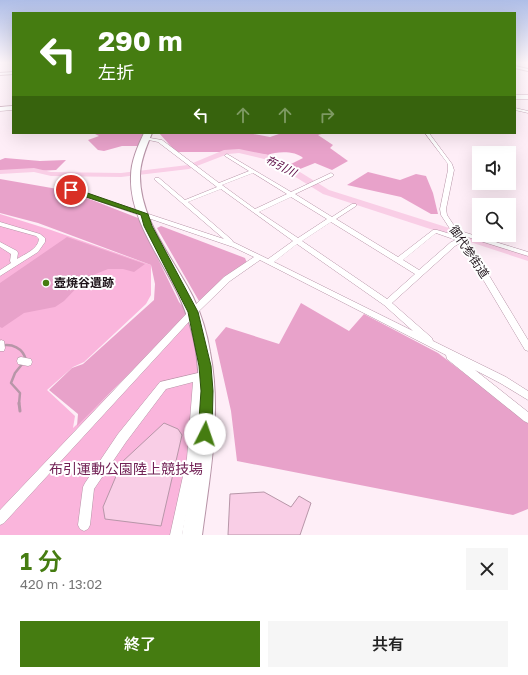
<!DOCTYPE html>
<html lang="ja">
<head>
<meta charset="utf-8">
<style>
	body { margin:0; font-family:"Golos Text","Noto Sans JP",sans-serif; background:#f6f6f6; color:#222; height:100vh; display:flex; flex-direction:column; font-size:15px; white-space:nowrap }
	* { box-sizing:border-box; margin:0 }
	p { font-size:13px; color:#767676 }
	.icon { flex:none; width:22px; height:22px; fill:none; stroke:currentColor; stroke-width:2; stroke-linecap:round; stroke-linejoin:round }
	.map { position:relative; height:535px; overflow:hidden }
	.side { display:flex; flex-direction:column; background:#fff; flex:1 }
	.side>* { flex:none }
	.top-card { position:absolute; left:12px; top:12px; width:504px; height:122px; border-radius:0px; box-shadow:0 4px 16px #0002; background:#457c11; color:#fff; overflow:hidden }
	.buttons { position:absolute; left:472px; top:146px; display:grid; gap:8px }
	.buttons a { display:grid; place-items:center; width:44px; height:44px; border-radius:0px; background:#fff; box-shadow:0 4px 16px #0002; font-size:20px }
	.pin { position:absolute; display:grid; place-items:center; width:34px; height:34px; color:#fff; margin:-17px; border:2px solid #fff; border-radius:50%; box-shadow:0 1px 4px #0007 }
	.me { position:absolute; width:44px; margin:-22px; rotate:4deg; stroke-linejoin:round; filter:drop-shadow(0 0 3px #0008) }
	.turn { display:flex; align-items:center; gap:14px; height:84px; padding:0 20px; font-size:18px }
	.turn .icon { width:52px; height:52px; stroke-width:2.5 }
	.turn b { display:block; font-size:28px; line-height:34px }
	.lanes { display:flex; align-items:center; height:38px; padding:0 20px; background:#0003; justify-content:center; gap:20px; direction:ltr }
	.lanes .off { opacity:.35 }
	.round { display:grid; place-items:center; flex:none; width:42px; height:42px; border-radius:0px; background:#f6f6f6 }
	.headline { display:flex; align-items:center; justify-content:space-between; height:68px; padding:0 20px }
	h1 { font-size:24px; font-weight:600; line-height:30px; color:#457c11 }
	.primary-button { display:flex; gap:8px; margin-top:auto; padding:8px 20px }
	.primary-button a { flex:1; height:46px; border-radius:0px; background:#457c11; color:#fff; font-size:16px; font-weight:600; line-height:46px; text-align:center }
	.primary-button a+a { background:#f6f6f6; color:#222 }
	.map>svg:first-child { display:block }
	.green { fill:#fab5dc }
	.forest { fill:#e8a2ca }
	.water { fill:#f9cee6; stroke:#b796a8 }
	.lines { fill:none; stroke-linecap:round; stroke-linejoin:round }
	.stream-far1 { stroke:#b796a8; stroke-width:2.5 }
	.stream { stroke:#b796a8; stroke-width:3 }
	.river { fill:#f9cee6; fill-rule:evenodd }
	.street-casing { stroke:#b794a7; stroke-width:1 }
	.secondary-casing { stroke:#b794a7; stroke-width:2 }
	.primary-casing { stroke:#b794a7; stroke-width:2 }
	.highway-casing { stroke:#b794a7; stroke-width:1 }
	.street { fill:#fff; fill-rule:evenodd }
	.secondary { fill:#fff; fill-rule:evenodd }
	.primary { fill:#fff; fill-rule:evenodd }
	.highway { fill:#fff; fill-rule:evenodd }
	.route { fill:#457c11; stroke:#2d510b }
	.poi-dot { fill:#457c11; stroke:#fff; stroke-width:1.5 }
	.labels { text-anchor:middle; stroke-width:4; stroke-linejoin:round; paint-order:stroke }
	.far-water-label { font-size:11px; font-style:italic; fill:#55013d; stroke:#fff }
	.street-label { font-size:12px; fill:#1e1219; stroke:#fff }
	.poi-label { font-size:12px; font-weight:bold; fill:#1e1219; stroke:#fff; text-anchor:start }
	.near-park-label { font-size:14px; fill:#722256; stroke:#fff }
</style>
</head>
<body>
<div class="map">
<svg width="528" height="535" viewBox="0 0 528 535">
	<rect width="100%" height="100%" fill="#feeef7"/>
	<polygon class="green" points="0,214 51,230 151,265 151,295 146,304 84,362 73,367 47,390 75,416 73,428 189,320 193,329 199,367 183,535 0,535"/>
	<g class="forest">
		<polygon points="93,133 143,133 138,146 122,146 104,151 98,150 88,140 99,136"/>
		<path d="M 159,133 L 248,133 L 270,137 L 282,133 L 325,133 L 318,135 L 333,145 L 330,148 L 348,161 L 332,170 L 315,163 L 295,171 L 287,166 L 303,158 C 296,151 277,151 268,155 L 234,150 L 222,152 L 176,152 Z"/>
		<polygon points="5,158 40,161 66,160 56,170 0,173 0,160"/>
		<polygon points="368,172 400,180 416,174 426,176 433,193 438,214 431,214 401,197 347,185"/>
		<polygon points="0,179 69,191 138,218 179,302 189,314 77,426 78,414 49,390 72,368 83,364 154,300 155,284 151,265 38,223 0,213"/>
		<polygon points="161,226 245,258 247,263 225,277 199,301 157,228"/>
		<polygon points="67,237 145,264 134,272 123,269 108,269 86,278 64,301 55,307 24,313 2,328 0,327 0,283"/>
		<polygon points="301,303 349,331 364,314 438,353 518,414 528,423 528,509 513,515 237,461 231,411 215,340 226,327 279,344"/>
	</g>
	<g class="water">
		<polygon points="164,423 178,429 182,435 161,526 105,519 103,507 122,462"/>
		<polygon points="264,492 291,507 299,496 311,503 300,535 228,535 230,494"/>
	</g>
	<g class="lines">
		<g class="stream-far1">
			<path d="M 0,346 C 12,343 23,348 26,360"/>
			<polyline points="19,404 20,393 11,383 15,373 23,363"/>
		</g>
		<polyline class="stream" points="19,403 20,411"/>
		<polygon class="river" points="239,149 274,156 329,190 528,253 528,261 323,194 268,160 239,153 228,154 189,169 121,177 51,176 34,172 0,174 0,170 34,168 51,172 121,173 188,165 224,150"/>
		<defs>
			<g id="street">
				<polygon points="515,108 528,111 528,113 515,110"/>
				<path d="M 425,133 L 429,133 L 452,164 L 454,170 L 446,209 L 447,215 L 457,230 L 528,252 L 528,256 L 461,235 L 464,239 L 465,241 L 490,277 L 528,340 L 528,351 L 525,350 L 484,281 L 460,243 L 455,246 L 392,303 L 432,338 L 433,341 L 506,377 L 528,391 L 528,400 L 500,383 L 475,370 L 528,412 L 528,423 L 524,421 L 447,359 L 446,355 L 260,260 L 230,281 L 196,314 L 4,523 L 0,525 L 0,510 L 190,310 L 224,277 L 254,257 L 233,247 L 69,191 L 69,189 L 73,189 L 224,239 L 154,179 L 155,178 L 159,178 L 185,200 L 217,187 L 158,142 L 144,139 L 144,137 L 162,140 L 219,183 L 249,171 L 225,156 L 225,155 L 227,154 L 291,192 L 331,173 L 334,175 L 333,176 L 295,194 L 332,217 L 352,204 L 356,204 L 356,206 L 336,219 L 398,257 L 433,230 L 437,230 L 454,235 L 441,215 L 440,209 L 448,170 L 448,164 ZM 253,173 L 287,194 L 255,209 L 222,185 ZM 221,189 L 293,241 L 268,259 L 233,242 L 232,240 L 188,202 ZM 291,197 L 327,219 L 298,238 L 259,212 ZM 331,222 L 415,274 L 387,299 L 302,241 ZM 436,233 L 456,240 L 451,242 L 419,270 L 403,260 ZM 297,244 L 384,305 L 413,331 L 274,262 Z"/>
				<path d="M 0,222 L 40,234 L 45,238 L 45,242 L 38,252 L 0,276 L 0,270 L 11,263 L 10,261 L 11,254 L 0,247 L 0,242 L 17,251 L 18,253 L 17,259 C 25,254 38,249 39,239 L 36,236 L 0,226 Z"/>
				<polygon points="1,340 4,341 5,348 4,351 0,351 0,341"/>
				<polygon points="21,357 31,359 32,362 31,365 28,366 18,364 17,361 18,358"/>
				<polygon points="198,373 201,374 203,377 197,458 182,535 170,535 187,458 193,382 166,389 126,442 94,489 90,525 88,529 84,531 80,529 78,525 83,487 85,483 118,434 160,382"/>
			</g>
			<g id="secondary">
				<polygon points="515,66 528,69 528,71 515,68"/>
				<polygon points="13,72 13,74 0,75 0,73"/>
			</g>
			<path id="primary" d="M 144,133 L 152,133 C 146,147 140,162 140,176 C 140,221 174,259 193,297 C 201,314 207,333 210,352 C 222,413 210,474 202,535 L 182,535 C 191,474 205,413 196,351 C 193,332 187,314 179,296 C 162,259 129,219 131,176 C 131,161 138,146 144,133 Z"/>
			<g id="highway">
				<rect x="515" y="95" width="13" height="4"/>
				<polygon points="13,106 13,110 0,111 0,107"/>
			</g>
		</defs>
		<use href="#street" class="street-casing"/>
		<use href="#secondary" class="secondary-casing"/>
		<use href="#primary" class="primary-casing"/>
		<use href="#highway" class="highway-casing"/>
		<use href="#street" class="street"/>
		<use href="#secondary" class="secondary"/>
		<use href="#primary" class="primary"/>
		<use href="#highway" class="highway"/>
	</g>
	<linearGradient id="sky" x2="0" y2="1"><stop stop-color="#afbee7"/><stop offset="0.46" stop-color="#fff7fb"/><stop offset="1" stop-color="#fff7fb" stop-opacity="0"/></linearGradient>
	<rect width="528" height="136" fill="url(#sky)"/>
	<polygon class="route" points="68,188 73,188 148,214 152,226 198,312 211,366 213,391 212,434 210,438 205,440 200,438 198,434 201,391 199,366 188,312 144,226 141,215 68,191"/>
	<circle class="poi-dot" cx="46" cy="283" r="4"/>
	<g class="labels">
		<g class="far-water-label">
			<text transform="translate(281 166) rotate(27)" y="4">布引川</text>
		</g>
		<g class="street-label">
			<text transform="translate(469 252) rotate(56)" y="4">御代参街道</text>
		</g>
		<g class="poi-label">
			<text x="54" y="287">壺焼谷遺跡</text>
		</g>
		<g class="near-park-label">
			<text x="126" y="474">布引運動公園陸上競技場</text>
		</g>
	</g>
</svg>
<div class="buttons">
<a><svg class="icon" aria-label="sound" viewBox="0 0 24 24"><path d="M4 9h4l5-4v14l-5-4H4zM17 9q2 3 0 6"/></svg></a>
<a><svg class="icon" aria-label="search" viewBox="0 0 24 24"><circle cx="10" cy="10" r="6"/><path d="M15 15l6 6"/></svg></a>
</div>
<div class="pin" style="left:71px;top:190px;background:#d93025"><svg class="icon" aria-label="arrive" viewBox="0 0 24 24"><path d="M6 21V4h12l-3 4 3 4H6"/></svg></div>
<svg class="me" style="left:205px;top:434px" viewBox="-20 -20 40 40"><circle r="19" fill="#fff"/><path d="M0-13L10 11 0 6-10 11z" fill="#457c11"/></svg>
<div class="top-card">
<div class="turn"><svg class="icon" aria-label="left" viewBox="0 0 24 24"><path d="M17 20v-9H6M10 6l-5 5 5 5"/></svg><div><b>290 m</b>左折</div></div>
<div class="lanes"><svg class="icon" aria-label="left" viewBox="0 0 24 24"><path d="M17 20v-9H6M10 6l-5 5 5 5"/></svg><svg class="icon off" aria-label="ahead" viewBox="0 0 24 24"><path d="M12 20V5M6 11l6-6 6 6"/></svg><svg class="icon off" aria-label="ahead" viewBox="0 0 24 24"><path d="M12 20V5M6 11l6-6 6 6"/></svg><svg class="icon off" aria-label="right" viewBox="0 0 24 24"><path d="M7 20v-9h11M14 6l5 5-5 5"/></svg></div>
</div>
</div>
<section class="side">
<div class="headline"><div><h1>1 分</h1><p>420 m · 13:02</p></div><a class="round"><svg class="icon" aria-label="close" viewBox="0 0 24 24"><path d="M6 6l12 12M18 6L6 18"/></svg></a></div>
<div class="primary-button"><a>終了</a><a>共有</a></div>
</section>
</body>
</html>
